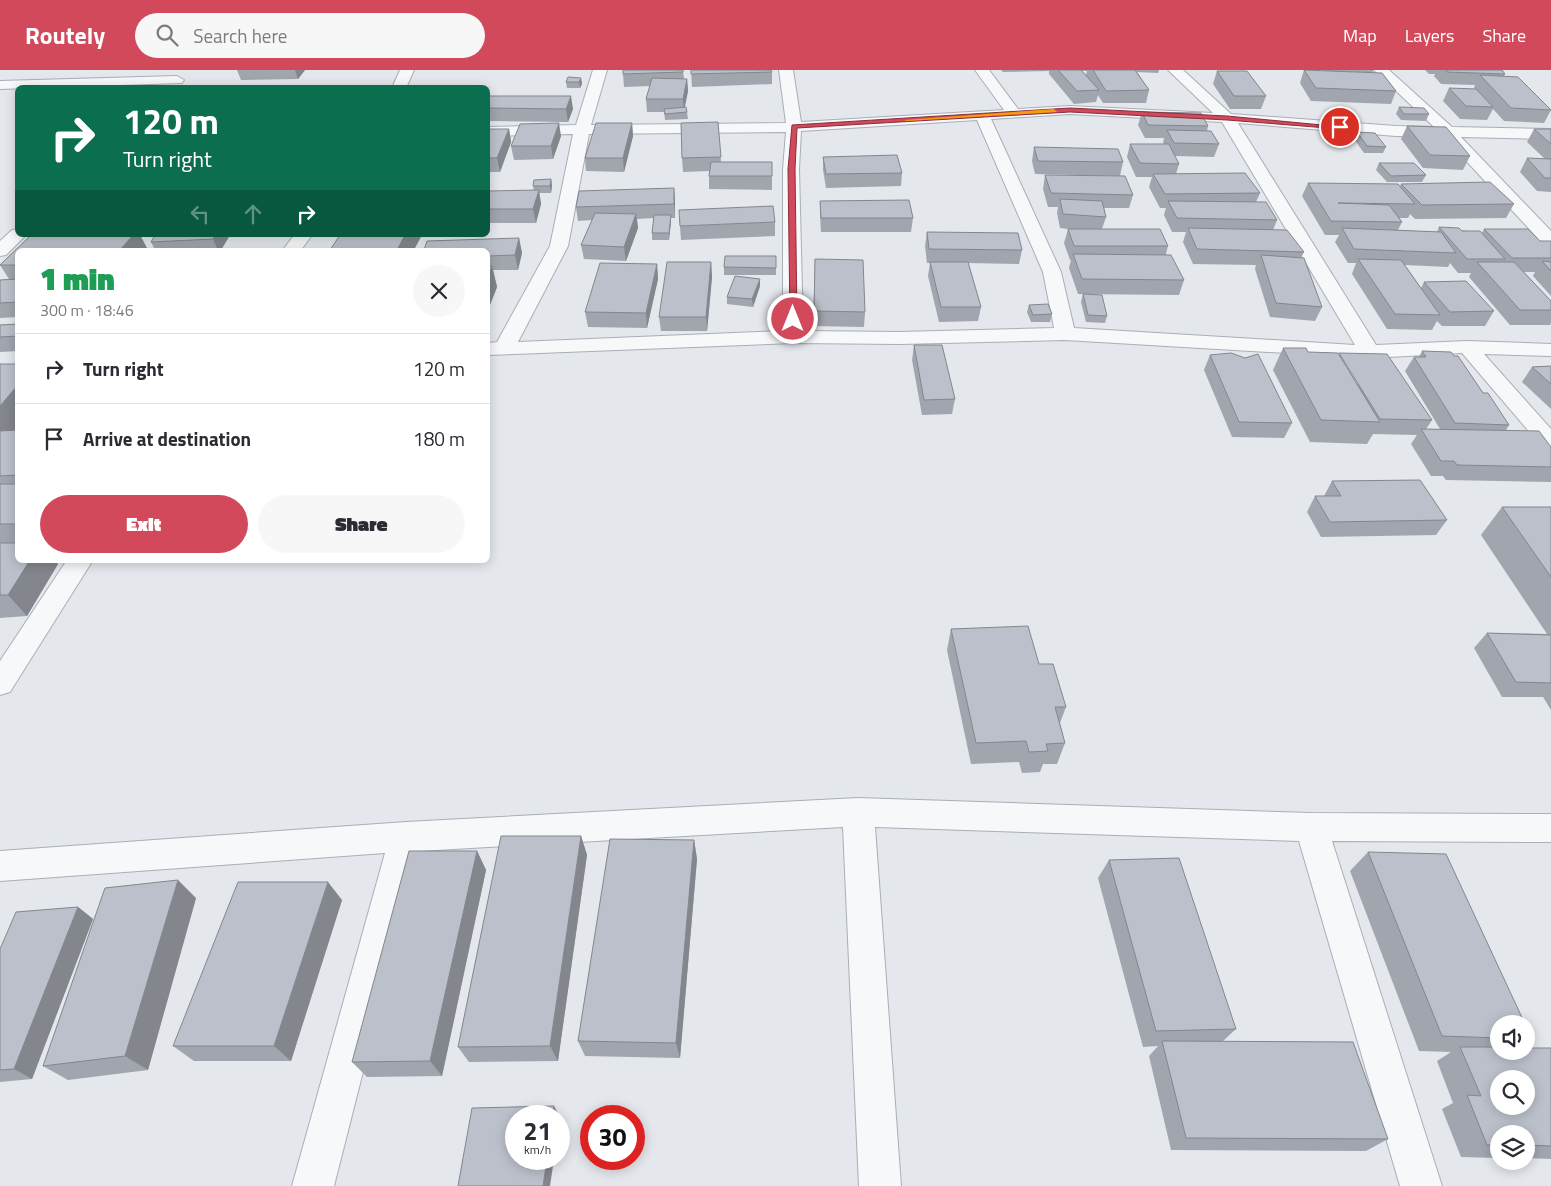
<!DOCTYPE html>
<html lang="en">
<head>
<meta charset="utf-8">
<style>
	body { margin:0; font-family:"Titillium Web",sans-serif; background:#f7f7f7; color:#2b2b33; height:100vh; display:flex; flex-direction:column; font-size:19px; white-space:nowrap }
	* { box-sizing:border-box; margin:0 }
	p { font-size:16px; color:#7c7c81 }
	.icon { flex:none; width:28px; height:28px; fill:none; stroke:currentColor; stroke-width:2; stroke-linecap:round; stroke-linejoin:round }
	.map { position:relative; flex:1; overflow:hidden }
	.sheet { position:absolute; left:15px; top:178px; width:475px; height:315px; display:flex; flex-direction:column; background:#fff; border-radius:8px; box-shadow:0 2px 12px #0003 }
	.sheet>* { flex:none }
	.top-card { position:absolute; left:15px; top:15px; width:475px; height:152px; border-radius:8px; box-shadow:0 2px 12px #0003; background:#0b6e4f; color:#fff; overflow:hidden }
	.controls { position:absolute; left:1490px; top:945px; display:grid; gap:10px }
	.controls a { display:grid; place-items:center; width:45px; height:45px; border-radius:50%; background:#fff; box-shadow:0 2px 12px #0003; font-size:25px }
	.speed { position:absolute; left:505px; top:1035px; display:flex; gap:10px; font-size:25px; font-weight:700; text-align:center }
	.speed>* { display:grid; place-content:center; width:65px; height:65px; border-radius:50%; background:#fff; box-shadow:0 2px 12px #0003; line-height:1 }
	.speed small { font-size:12px; font-weight:400 }
	.speed .limit { border:8px solid #d22; background:#fff; color:#111 }
	.pin { position:absolute; display:grid; place-items:center; width:42px; height:42px; color:#fff; margin:-21px; border:2px solid #fff; border-radius:50%; box-shadow:0 1px 5px #0007 }
	.me { position:absolute; width:55px; margin:-28px; rotate:0deg; stroke-linejoin:round; filter:drop-shadow(0 0 4px #0008) }
	.turn { display:flex; align-items:center; gap:18px; height:105px; padding:0 25px; font-size:22px }
	.turn .icon { width:65px; height:65px; stroke-width:2.5 }
	.turn b { display:block; font-size:35px; line-height:42px }
	.lanes { display:flex; align-items:center; height:48px; padding:0 25px; background:#0003; justify-content:center; gap:25px; direction:ltr }
	.lanes .off { opacity:.35 }
	.round { display:grid; place-items:center; flex:none; width:52px; height:52px; border-radius:26px; background:#f7f7f7 }
	.summary { display:flex; align-items:center; justify-content:space-between; height:85px; padding:0 25px }
	h1 { font-size:30px; font-weight:800; line-height:38px; color:#1e9e55 }
	.button { display:flex; gap:10px; margin-top:auto; padding:10px 25px }
	.button a { flex:1; height:58px; border-radius:30px; background:#d1495b; color:#fff; font-size:20px; font-weight:800; line-height:58px; text-align:center }
	.button a+a { background:#f7f7f7; color:#2b2b33 }
	ul { padding:0; list-style:none }
	li { display:flex; align-items:center; gap:15px; height:70px; padding:0 25px; border-top:1px solid #e1e1e2 }
	li div { flex:1 }
	li b { display:block; font-size:19px }
	li em { font-style:normal }
	header { display:flex; align-items:center; gap:30px; box-sizing:border-box; height:70px; padding:0 25px; background:#d1495b; color:#fff }
	header strong { font-size:24px }
	nav { display:flex; gap:28px; margin-inline-start:auto; font-size:18px }
	.search { width:350px; height:45px; background:#f7f7f7; display:flex; align-items:center; gap:12px; box-sizing:border-box; padding:0 18px; border-radius:28px; color:#7c7c81; font-size:19px }
	.map>svg:first-child { display:block }
	.lines { fill:none; stroke-linecap:round; stroke-linejoin:round }
	.minor-casing { stroke:#a9aeb7; stroke-width:2 }
	.minor { fill:#f7f8fa; fill-rule:evenodd }
	.wall { fill:#a1a5ae; fill-rule:evenodd }
	.shaded-wall { fill:#83868d }
	.building { fill:#bbc0ca; stroke:#83868d; fill-rule:evenodd }
	.route { fill:#d1495b; stroke:#882f3b }
	.slow { fill:#f59e0b }
</style>
</head>
<body>
<header>
<strong>Routely</strong>
<div class="search"><svg class="icon" aria-label="search" viewBox="0 0 24 24"><circle cx="10" cy="10" r="6"/><path d="M15 15l6 6"/></svg>Search here</div>
<nav><a>Map</a><a>Layers</a><a>Share</a></nav>
</header>
<div class="map">
<svg width="1551" height="1116" viewBox="0 0 1551 1116">
	<rect width="100%" height="100%" fill="#e4e7ec"/>
	<g class="lines">
		<defs>
			<g id="minor">
				<polygon points="400,0 414,0 406,18 392,18"/>
				<path d="M 593,0 L 607,0 L 591,55 L 786,53 L 779,0 L 793,0 L 801,52 L 1004,40 L 975,0 L 989,0 L 1018,39 L 1070,36 L 1213,43 L 1168,0 L 1183,0 L 1231,44 L 1396,56 L 1434,57 L 1374,0 L 1389,0 L 1452,57 L 1551,59 L 1551,69 L 1461,67 L 1551,161 L 1551,177 L 1545,176 L 1444,67 L 1396,66 L 1238,53 L 1376,275 L 1467,271 L 1551,274 L 1551,286 L 1484,284 L 1551,359 L 1551,380 L 1543,378 L 1462,283 L 1370,288 L 1065,270 L 899,274 L 793,273 L 488,285 L 488,273 L 497,272 L 550,176 L 573,64 L 488,66 L 488,57 L 576,55 ZM 1070,44 L 1222,52 L 1355,275 L 1074,258 L 1061,202 L 991,49 ZM 977,50 L 1043,202 L 1054,258 L 899,262 L 803,261 L 799,99 L 801,61 ZM 786,62 L 783,99 L 783,261 L 518,272 L 568,176 L 589,64 Z"/>
				<polygon points="177,6 184,10 182,13 0,19 0,11"/>
				<polygon points="18,159 18,165 26,165 6,185 0,186 0,171 12,160"/>
				<polygon points="294,165 312,165 301,180 283,180"/>
				<polygon points="67,490 93,490 10,622 0,625 0,591"/>
				<polygon points="858,728 1311,743 1551,744 1551,772 1332,771 1442,1116 1400,1116 1299,771 875,757 901,1116 859,1116 843,757 419,781 334,1116 292,1116 385,783 0,811 0,781 406,752"/>
			</g>
		</defs>
		<use href="#minor" class="minor-casing"/>
		<use href="#minor" class="minor"/>
	</g>
	<g class="wall">
		<polygon points="237,0 305,0 298,9 241,10"/>
		<polygon points="683,0 684,9 687,9 688,21 684,37 687,42 688,49 665,50 664,42 647,42 646,29 650,16 624,17 623,4"/>
		<polygon points="691,0 772,2 772,14 692,17"/>
		<path d="M 1001,0 L 1159,0 L 1158,3 L 1137,2 L 1149,20 L 1146,33 L 1103,33 L 1098,25 L 1096,32 L 1074,34 L 1049,4 L 1049,1 L 1003,2 ZM 1082,1 L 1087,1 L 1086,5 Z"/>
		<polygon points="1304,0 1325,1 1324,0 1374,0 1372,3 1396,21 1391,34 1311,31 1300,13"/>
		<polygon points="1425,0 1502,0 1505,4 1504,6 1551,40 1544,53 1504,51 1493,39 1487,50 1460,49 1443,31 1449,18 1475,19 1474,18 1475,15 1441,14 1434,6 1435,4 1429,4"/>
		<polygon points="1217,1 1266,26 1261,39 1230,39 1213,14"/>
		<polygon points="581,8 582,14 580,18 567,18 566,12"/>
		<polygon points="488,26 573,39 568,52 488,51"/>
		<polygon points="1399,37 1429,44 1426,51 1401,50 1396,44"/>
		<polygon points="1142,42 1208,56 1207,61 1219,74 1214,87 1175,86 1179,94 1176,104 1260,123 1256,132 1277,150 1273,160 1304,182 1301,188 1322,237 1315,251 1270,247 1255,199 1256,195 1193,194 1183,172 1186,162 1172,162 1164,145 1166,138 1160,138 1149,117 1152,107 1136,107 1127,87 1130,74 1164,74 1163,73 1164,68 1145,68 1138,55"/>
		<polygon points="718,52 721,92 772,92 772,120 709,119 709,101 683,102 682,88"/>
		<polygon points="632,53 633,66 624,102 586,101 585,88"/>
		<polygon points="1407,56 1470,86 1463,100 1423,98 1401,69"/>
		<polygon points="488,59 509,59 511,72 500,102 488,102"/>
		<polygon points="1534,59 1551,59 1551,122 1537,121 1520,102 1527,88 1545,89 1527,72"/>
		<polygon points="1357,62 1386,77 1383,83 1364,83 1354,69"/>
		<polygon points="561,66 553,89 514,90 511,76"/>
		<polygon points="1034,77 1123,92 1120,106 1035,104 1032,91"/>
		<polygon points="823,87 902,103 901,116 826,118 823,100"/>
		<polygon points="1379,93 1426,105 1422,112 1387,112 1376,100"/>
		<polygon points="1045,105 1133,125 1129,138 1104,138 1106,147 1102,159 1168,176 1166,184 1184,210 1179,225 1078,224 1069,198 1071,190 1070,190 1064,173 1068,159 1060,158 1057,143 1058,137 1048,137 1043,119"/>
		<polygon points="551,109 552,116 551,123 539,123 541,134 536,153 488,153 488,121 534,121 533,116"/>
		<polygon points="1308,113 1400,116 1401,114 1514,134 1506,148 1415,149 1410,144 1408,148 1399,148 1402,152 1398,160 1437,162 1439,157 1482,163 1484,159 1540,171 1551,171 1551,226 1533,206 1535,202 1524,202 1551,231 1551,253 1550,255 1510,255 1469,207 1471,203 1458,203 1450,193 1448,197 1405,195 1421,218 1424,212 1494,241 1485,256 1442,256 1437,251 1432,260 1387,259 1352,204 1356,193 1348,193 1335,172 1339,165 1325,165 1302,126"/>
		<polygon points="674,118 675,132 675,148 671,148 669,170 652,170 652,163 654,148 637,149 638,158 626,191 584,189 581,175 592,150 578,151 576,137"/>
		<polygon points="820,131 913,148 911,162 821,162 820,145"/>
		<polygon points="775,152 775,166 681,170 680,156"/>
		<polygon points="927,162 1022,180 1019,194 968,193 981,237 978,251 939,252 928,206 930,193 927,193 925,176"/>
		<polygon points="31,165 140,165 148,180 18,180 18,247 0,248 0,210 9,209 0,195"/>
		<polygon points="230,165 221,180 155,180 151,172"/>
		<polygon points="519,168 522,183 518,200 493,200 497,217 488,240 488,180"/>
		<polygon points="776,186 776,205 724,205 724,197"/>
		<polygon points="815,189 865,242 864,257 813,256"/>
		<polygon points="711,192 712,207 707,261 661,261 659,247"/>
		<polygon points="657,194 658,209 647,258 588,257 585,242"/>
		<polygon points="760,216 753,237 727,234 727,227"/>
		<polygon points="1083,224 1107,246 1105,253 1086,252 1081,232"/>
		<polygon points="1029,235 1052,244 1050,252 1031,252 1027,242"/>
		<polygon points="18,254 18,281 0,282 0,255"/>
		<polygon points="914,275 955,329 952,344 922,345 912,290"/>
		<polygon points="1283,278 1432,350 1426,359 1440,359 1405,301 1414,287 1419,287 1422,281 1454,286 1509,355 1506,360 1551,377 1551,412 1446,410 1443,406 1431,406 1411,374 1417,365 1373,364 1367,374 1310,372 1273,300"/>
		<polygon points="1210,285 1245,288 1292,353 1284,368 1232,367 1204,300"/>
		<polygon points="0,294 18,294 18,356 14,361 18,360 18,490 58,494 27,546 0,548"/>
		<polygon points="1551,296 1551,339 1522,312 1532,297"/>
		<polygon points="1332,411 1447,450 1436,465 1321,467 1307,442 1315,426 1324,426"/>
		<polygon points="1502,437 1551,437 1551,640 1543,627 1502,627 1474,578 1487,563 1547,564 1481,465"/>
		<polygon points="951,559 1039,594 1066,637 1060,653 1065,673 1057,694 1043,694 1040,702 1022,703 1019,692 971,694 947,580"/>
		<polygon points="581,766 587,785 558,991 469,992 458,977"/>
		<polygon points="694,770 697,789 680,988 585,986 578,971"/>
		<polygon points="477,781 486,800 442,1006 367,1007 352,992"/>
		<polygon points="1368,782 1499,954 1499,981 1551,978 1551,1089 1526,1088 1526,1064 1499,1064 1499,1088 1461,1087 1442,1039 1453,1033 1437,991 1451,982 1419,981 1350,801"/>
		<polygon points="1109,790 1236,959 1223,971 1388,1069 1366,1081 1171,1080 1149,986 1158,976 1143,977 1098,808"/>
		<polygon points="196,828 148,1000 68,1010 43,996"/>
		<polygon points="342,830 291,991 194,991 173,976"/>
		<polygon points="78,837 93,849 32,1009 0,1012 0,879"/>
		<polygon points="1526,956 1532,969 1526,972"/>
	</g>
	<g class="shaded-wall">
		<polygon points="295,0 305,0 298,9"/>
		<polygon points="581,8 582,14 580,18 579,12"/>
		<polygon points="687,9 688,21 684,42 683,29"/>
		<polygon points="571,26 573,39 568,52 566,39"/>
		<polygon points="559,53 561,66 553,89 551,76"/>
		<polygon points="632,53 633,66 624,102 623,88"/>
		<polygon points="509,59 511,72 500,102 497,88"/>
		<polygon points="551,109 552,116 551,123 550,116"/>
		<polygon points="674,118 675,132 675,148 674,134"/>
		<polygon points="539,120 541,134 536,153 533,139"/>
		<polygon points="636,144 638,158 626,191 624,177"/>
		<polygon points="671,145 671,152 669,170 669,163"/>
		<polygon points="133,165 140,165 148,180 120,180"/>
		<polygon points="215,165 230,165 221,180 218,180 213,169"/>
		<polygon points="405,165 422,165 414,180 397,180"/>
		<polygon points="519,168 522,183 518,200 515,185"/>
		<polygon points="711,192 712,207 707,261 706,247"/>
		<polygon points="657,194 658,209 647,258 646,243"/>
		<polygon points="492,196 497,217 488,240 488,207"/>
		<polygon points="760,209 760,216 753,237 752,229"/>
		<polygon points="18,315 18,356 0,378 0,336"/>
		<polygon points="30,490 55,490 58,494 27,546 8,525"/>
		<polygon points="581,766 587,785 558,991 550,976"/>
		<polygon points="694,770 697,789 680,988 676,973"/>
		<polygon points="477,781 486,800 442,1006 430,991"/>
		<polygon points="178,810 196,828 148,1000 125,986"/>
		<polygon points="328,812 342,830 291,991 274,976"/>
		<polygon points="78,837 93,849 32,1009 14,999"/>
		<polygon points="554,1036 559,1045 559,1049 559,1046 552,1046"/>
		<polygon points="547,1089 554,1089 550,1116 543,1116"/>
	</g>
	<g class="building">
		<polygon points="623,0 683,0 683,2 623,4"/>
		<polygon points="691,0 771,0 772,2 691,4"/>
		<polygon points="1058,0 1081,0 1099,20 1077,21"/>
		<polygon points="1093,0 1135,0 1149,20 1106,21"/>
		<polygon points="1304,0 1382,3 1396,21 1316,18"/>
		<polygon points="1446,0 1502,0 1505,4 1447,2"/>
		<polygon points="1217,1 1247,1 1266,26 1234,26"/>
		<polygon points="1480,5 1518,7 1551,40 1511,38"/>
		<polygon points="568,7 581,8 579,12 566,12"/>
		<polygon points="652,8 687,9 683,29 646,29"/>
		<polygon points="332,17 363,17 331,18"/>
		<polygon points="1449,18 1476,19 1493,37 1466,36"/>
		<polygon points="488,26 571,26 566,39 488,38"/>
		<polygon points="686,37 687,42 665,44 664,39"/>
		<polygon points="1399,37 1424,38 1429,44 1404,44"/>
		<polygon points="1142,42 1201,43 1208,56 1148,55"/>
		<polygon points="718,52 721,87 682,88 681,53"/>
		<polygon points="559,53 551,76 511,76 520,54"/>
		<polygon points="596,53 632,53 623,88 585,88"/>
		<polygon points="1407,56 1446,57 1470,86 1430,85"/>
		<polygon points="488,59 509,59 497,88 488,88"/>
		<polygon points="1534,59 1551,59 1551,74"/>
		<polygon points="1167,60 1211,61 1219,74 1174,73"/>
		<polygon points="1357,62 1375,63 1386,77 1367,76"/>
		<polygon points="1130,74 1169,74 1179,94 1140,93"/>
		<polygon points="1034,77 1118,79 1123,92 1038,91"/>
		<polygon points="897,85 902,103 826,104 823,87"/>
		<polygon points="1527,88 1551,89 1551,108 1545,108"/>
		<polygon points="711,92 772,92 772,106 709,106"/>
		<polygon points="1379,93 1414,93 1426,105 1391,106"/>
		<polygon points="1245,103 1260,123 1165,124 1153,104"/>
		<polygon points="1045,105 1125,106 1133,125 1051,123"/>
		<polygon points="551,109 550,116 533,116 534,110"/>
		<polygon points="1490,112 1514,134 1422,135 1401,114"/>
		<polygon points="1308,113 1398,114 1415,134 1338,133 1389,135 1402,152 1331,151"/>
		<polygon points="674,118 674,134 576,137 579,121"/>
		<polygon points="539,120 533,139 488,139 488,121"/>
		<polygon points="1060,129 1102,131 1106,147 1063,144"/>
		<polygon points="909,130 913,148 821,148 820,131"/>
		<polygon points="1168,131 1266,132 1277,150 1177,148"/>
		<polygon points="773,136 775,152 680,156 679,140"/>
		<polygon points="595,143 636,144 624,177 581,175"/>
		<polygon points="654,145 671,145 669,163 652,163"/>
		<polygon points="1439,157 1459,158 1462,161 1480,161 1505,189 1467,189"/>
		<polygon points="1188,158 1287,160 1304,182 1197,179"/>
		<polygon points="1342,158 1441,162 1456,183 1354,179"/>
		<polygon points="1068,159 1160,159 1168,176 1074,176"/>
		<polygon points="1484,159 1528,159 1540,171 1551,171 1551,188 1512,188"/>
		<polygon points="927,162 1018,163 1022,180 929,179"/>
		<polygon points="31,165 133,165 120,180 18,180 18,195 0,195"/>
		<polygon points="155,165 215,165 213,169 151,172"/>
		<polygon points="340,165 405,165 397,180 330,180"/>
		<polygon points="519,168 515,185 488,186 488,180 424,180 427,171"/>
		<polygon points="1073,184 1171,185 1184,210 1082,209"/>
		<polygon points="1261,185 1304,188 1322,237 1276,233"/>
		<polygon points="725,186 776,186 776,198 724,197"/>
		<polygon points="815,189 863,190 865,242 814,241"/>
		<polygon points="1358,189 1401,190 1440,245 1395,244"/>
		<polygon points="1542,191 1551,192 1551,201"/>
		<polygon points="667,192 711,192 706,247 659,247"/>
		<polygon points="930,192 968,192 981,237 941,237"/>
		<polygon points="1477,192 1514,192 1551,231 1551,240 1520,240"/>
		<polygon points="600,193 657,194 646,243 585,242"/>
		<polygon points="488,196 492,196 488,207"/>
		<polygon points="735,206 760,209 752,229 727,227"/>
		<polygon points="18,209 18,232 0,233 0,210"/>
		<polygon points="1466,211 1494,241 1450,242 1424,212"/>
		<polygon points="1083,224 1102,225 1107,246 1088,245"/>
		<polygon points="1048,234 1052,244 1033,245 1029,235"/>
		<polygon points="18,254 18,266 0,267 0,255"/>
		<polygon points="914,275 942,275 955,329 924,330"/>
		<polygon points="1283,278 1306,278 1308,282 1338,283 1380,352 1321,350"/>
		<polygon points="1422,281 1451,282 1454,286 1458,286 1483,323 1488,323 1509,355 1455,353 1414,287 1426,287"/>
		<polygon points="1231,283 1245,288 1258,284 1292,353 1239,352 1210,285"/>
		<polygon points="1339,283 1387,284 1432,350 1380,349"/>
		<polygon points="0,294 18,294 18,315 0,336"/>
		<polygon points="1551,296 1551,314 1532,297"/>
		<polygon points="1421,359 1539,361 1551,377 1551,397 1457,395 1454,391 1441,391"/>
		<polygon points="18,360 18,405 0,406 0,361"/>
		<polygon points="1420,410 1447,450 1330,452 1315,426 1341,426 1332,411"/>
		<rect x="0" y="414" width="18" height="40"/>
		<polygon points="1502,437 1551,437 1551,507"/>
		<polygon points="0,473 18,473 18,490 30,490 8,525 0,525"/>
		<polygon points="1028,556 1039,594 1053,594 1066,637 1055,637 1065,673 1046,674 1048,681 1029,682 1026,671 976,673 951,559"/>
		<polygon points="1487,563 1551,565 1551,613 1516,612"/>
		<polygon points="501,766 581,766 550,976 458,977"/>
		<polygon points="610,769 694,770 676,973 578,971"/>
		<polygon points="409,781 477,781 430,991 352,992"/>
		<polygon points="1368,782 1446,784 1525,954 1499,954 1499,968 1442,966"/>
		<polygon points="1179,788 1236,959 1156,961 1109,790"/>
		<polygon points="178,810 125,986 43,996 105,818"/>
		<polygon points="238,812 328,812 274,976 173,976"/>
		<polygon points="78,837 14,999 0,1000 0,879 16,842"/>
		<polygon points="1526,956 1532,969 1526,969"/>
		<polygon points="1162,971 1353,972 1388,1069 1186,1068"/>
		<path d="M 1460,977 L 1499,977 L 1499,981 L 1526,981 L 1526,978 L 1551,978 L 1551,1076 L 1526,1075 L 1526,1064 L 1499,1064 L 1499,1075 L 1487,1075 L 1467,1025 L 1481,1026 ZM 1499,1009 L 1526,1009 L 1526,1036 L 1499,1036 Z"/>
		<polygon points="554,1036 552,1046 516,1046 516,1089 547,1089 543,1116 458,1116 472,1038"/>
	</g>
	<polygon class="route" points="1070,38 1227,46 1343,57 1340,59 1227,50 1070,42 797,58 795,99 797,249 790,250 788,99 792,55"/>
	<polygon class="slow" points="1054,39 1057,42 907,51 904,50"/>
</svg>
<div class="controls">
<a><svg class="icon" aria-label="sound" viewBox="0 0 24 24"><path d="M4 9h4l5-4v14l-5-4H4zM17 9q2 3 0 6"/></svg></a>
<a><svg class="icon" aria-label="search" viewBox="0 0 24 24"><circle cx="10" cy="10" r="6"/><path d="M15 15l6 6"/></svg></a>
<a><svg class="icon" aria-label="layers" viewBox="0 0 24 24"><path d="M12 4l9 5-9 5-9-5zM3 14l9 5 9-5"/></svg></a>
</div>
<div class="speed"><div>21<small>km/h</small></div><div class="limit">30</div></div>
<div class="pin" style="left:1340px;top:57px;background:#d93025"><svg class="icon" aria-label="arrive" viewBox="0 0 24 24"><path d="M6 21V4h12l-3 4 3 4H6"/></svg></div>
<svg class="me" style="left:793px;top:249px" viewBox="-20 -20 40 40"><circle r="17" fill="#d1495b" stroke="#fff" stroke-width="3"/><path d="M0-11L8 9 0 5-8 9z" fill="#fff"/></svg>
<div class="top-card">
<div class="turn"><svg class="icon" aria-label="right" viewBox="0 0 24 24"><path d="M7 20v-9h11M14 6l5 5-5 5"/></svg><div><b>120 m</b>Turn right</div></div>
<div class="lanes"><svg class="icon off" aria-label="left" viewBox="0 0 24 24"><path d="M17 20v-9H6M10 6l-5 5 5 5"/></svg><svg class="icon off" aria-label="ahead" viewBox="0 0 24 24"><path d="M12 20V5M6 11l6-6 6 6"/></svg><svg class="icon" aria-label="right" viewBox="0 0 24 24"><path d="M7 20v-9h11M14 6l5 5-5 5"/></svg></div>
</div>
<section class="sheet">
<div class="summary"><div><h1>1 min</h1><p>300 m · 18:46</p></div><a class="round"><svg class="icon" aria-label="close" viewBox="0 0 24 24"><path d="M6 6l12 12M18 6L6 18"/></svg></a></div>
<ul>
<li><svg class="icon" aria-label="right" viewBox="0 0 24 24"><path d="M7 20v-9h11M14 6l5 5-5 5"/></svg><div><b>Turn right</b></div><em>120 m</em></li>
<li><svg class="icon" aria-label="arrive" viewBox="0 0 24 24"><path d="M6 21V4h12l-3 4 3 4H6"/></svg><div><b>Arrive at destination</b></div><em>180 m</em></li>
</ul>
<div class="button"><a>Exit</a><a>Share</a></div>
</section>
</div>
</body>
</html>
